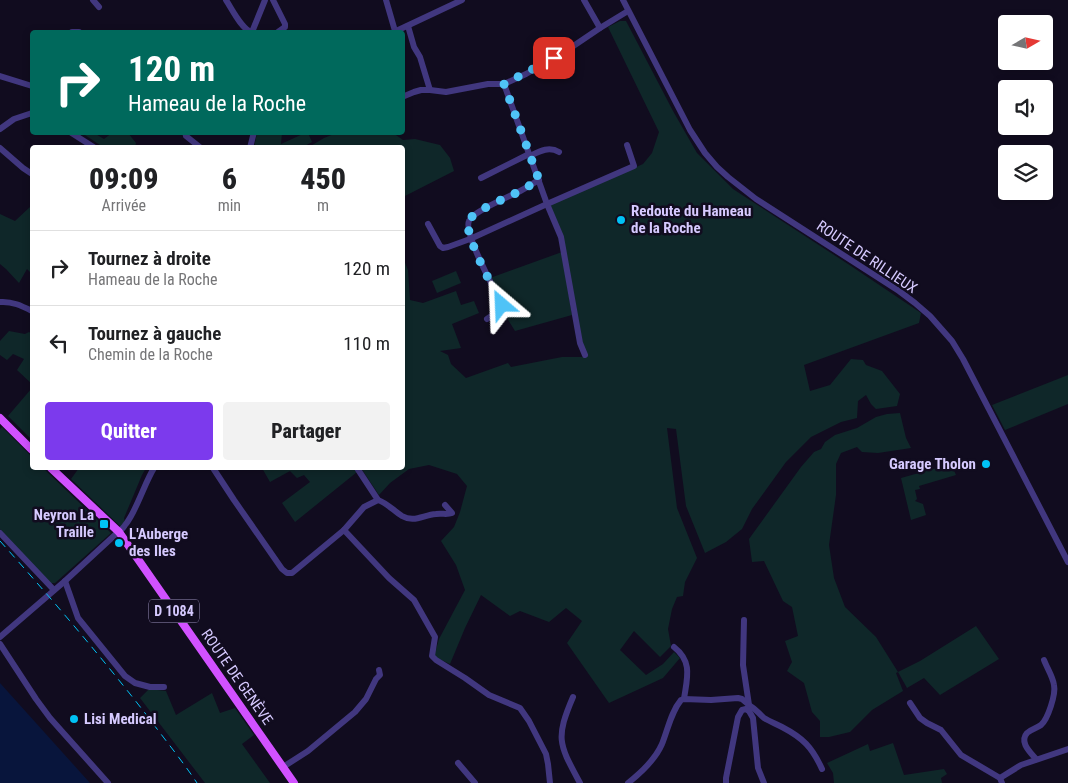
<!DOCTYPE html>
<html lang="fr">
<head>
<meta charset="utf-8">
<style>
	body { margin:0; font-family:"Roboto Condensed",sans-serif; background:#f2f2f2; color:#202124; height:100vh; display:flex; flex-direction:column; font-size:19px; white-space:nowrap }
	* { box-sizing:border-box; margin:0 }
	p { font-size:16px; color:#757577 }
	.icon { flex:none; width:28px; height:28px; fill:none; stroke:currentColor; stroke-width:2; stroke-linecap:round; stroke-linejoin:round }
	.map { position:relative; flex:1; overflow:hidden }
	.sheet { position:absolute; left:30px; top:145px; width:375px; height:325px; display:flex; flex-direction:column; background:#fff; border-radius:5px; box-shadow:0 2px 8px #0003 }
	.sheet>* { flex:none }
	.banner { position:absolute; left:30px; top:30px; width:375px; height:105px; border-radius:5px; box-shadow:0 2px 8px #0003; background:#00695c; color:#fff; overflow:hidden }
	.needle { width:32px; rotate:81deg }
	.buttons { position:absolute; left:998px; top:15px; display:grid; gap:10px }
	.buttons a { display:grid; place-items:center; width:55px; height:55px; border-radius:5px; background:#fff; box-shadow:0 2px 8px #0003; font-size:25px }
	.pin { position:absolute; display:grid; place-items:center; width:42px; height:42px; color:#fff; margin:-21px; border-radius:10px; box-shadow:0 2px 8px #0006 }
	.me { position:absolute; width:55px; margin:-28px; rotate:334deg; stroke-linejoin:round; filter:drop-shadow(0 0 4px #0008) }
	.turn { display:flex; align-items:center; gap:18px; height:105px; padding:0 15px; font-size:22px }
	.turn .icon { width:65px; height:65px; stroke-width:2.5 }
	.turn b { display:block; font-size:35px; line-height:42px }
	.eta { display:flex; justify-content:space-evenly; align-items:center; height:85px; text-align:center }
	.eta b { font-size:30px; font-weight:800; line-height:35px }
	.action { display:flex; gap:10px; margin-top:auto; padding:10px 15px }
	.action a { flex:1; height:58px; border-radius:5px; background:#7c3aed; color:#fff; font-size:20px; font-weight:800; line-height:58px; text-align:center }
	.action a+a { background:#f2f2f2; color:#202124 }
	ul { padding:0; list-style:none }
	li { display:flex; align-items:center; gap:15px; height:75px; padding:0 15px; border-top:1px solid #e0e0e0 }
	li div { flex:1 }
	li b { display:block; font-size:19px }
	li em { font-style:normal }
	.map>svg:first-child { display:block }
	.green { fill:#0f2729 }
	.water { fill:#08153c }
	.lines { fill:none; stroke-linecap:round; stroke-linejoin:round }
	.minor { stroke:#41377f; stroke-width:6 }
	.major { stroke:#d151ff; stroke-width:8 }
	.rail { stroke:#00c2f5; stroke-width:1; stroke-dasharray:8 6; stroke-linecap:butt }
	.route { stroke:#4fc3f7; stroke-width:9; stroke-dasharray:0 16.2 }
	.poi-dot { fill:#00c2f5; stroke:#110c1f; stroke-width:2 }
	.labels { text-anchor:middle; stroke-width:5; stroke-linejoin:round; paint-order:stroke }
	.shield { fill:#110c1f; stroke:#9b91bc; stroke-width:1 }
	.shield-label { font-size:14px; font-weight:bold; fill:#d6caff }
	.poi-label { font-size:15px; font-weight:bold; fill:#d6caff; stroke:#110c1f; text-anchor:start }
	.street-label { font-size:15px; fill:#d6caff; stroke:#110c1f }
</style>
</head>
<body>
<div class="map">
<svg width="1068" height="783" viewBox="0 0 1068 783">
	<rect width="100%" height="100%" fill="#110c1f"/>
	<g class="green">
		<polygon points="620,21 626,21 673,111 697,153 733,189 851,266 921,313 919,323 804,365 810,391 830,385 851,359 863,360 866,365 882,371 900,394 897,406 876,409 871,404 866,395 858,401 857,418 841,422 811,437 786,462 752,509 742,529 726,542 705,553 686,506 676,429 667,428 677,508 697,558 685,582 683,596 677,597 672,609 668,629 671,646 660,657 634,631 620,650 646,675 663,664 674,652 680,658 663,678 609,703 567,643 582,621 566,608 549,622 520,611 510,616 481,595 465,628 450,664 434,657 439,639 465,590 456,565 441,541 454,527 460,512 467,486 457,474 429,465 409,469 390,483 379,495 361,468 378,469 379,468 402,468 403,258 408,270 410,300 423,303 456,291 461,305 474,301 479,313 452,324 461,348 440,351 448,355 451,364 466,378 508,363 511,367 562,357 583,357 565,251 550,205 643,164 652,153 659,132 608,27"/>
		<polygon points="339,132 393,133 403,140 415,139 440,145 450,158 454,171 403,197 402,148 309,147 324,138"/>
		<polygon points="82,133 94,133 104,139 112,133 128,133 136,143 135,147 103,147"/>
		<polygon points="257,133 282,133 281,144 305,133 308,133 312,142 303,147 254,148"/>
		<polygon points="30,207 32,208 32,274 27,269 19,283 6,269 0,264 0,214 15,221"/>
		<polygon points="562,252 572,315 515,331 502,310 508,306 506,300 500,298 490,278"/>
		<polygon points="456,271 461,283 437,293 432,281"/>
		<polygon points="9,331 25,334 29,332 32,334 32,384 17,370 24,359 13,354 7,360 0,355 0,341"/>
		<polygon points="1068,375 1068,404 1005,430 992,405"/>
		<polygon points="32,388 32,440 8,416"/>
		<polygon points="900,413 906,438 911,448 878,453 862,452 857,447 841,453 836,464 836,495 829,545 834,578 845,607 876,637 898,672 920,661 976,626 999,659 940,695 924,678 907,688 898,672 896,673 903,691 872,710 850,732 829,737 820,737 820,721 812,712 804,683 787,671 792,662 785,641 798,636 792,607 783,601 764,561 752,562 749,539 801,467 814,452 821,449 825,442 835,435 857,428 876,417 887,414"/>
		<polygon points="2,427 32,457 32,468 43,468 111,533 55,583 50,583 0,529 0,429"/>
		<polygon points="951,464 956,475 919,486 920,489 915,490 917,499 915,501 923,504 926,515 911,520 901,478"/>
		<polygon points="79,468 146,468 142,475 124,518 125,522 121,527 71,479"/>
		<polygon points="262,468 354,468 357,472 295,522 282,503 310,482 304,475 297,478 290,471 270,482"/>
		<polygon points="149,689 166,691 176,715 212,693 220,713 235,708 254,735 242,744 270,783 205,783 140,698"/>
		<polygon points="893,743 904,775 944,769 947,774 941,778 942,783 834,783 833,773 827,763 868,744 870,751"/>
	</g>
	<polygon class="water" points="0,683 90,783 0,783"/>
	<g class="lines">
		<g class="minor">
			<polyline points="93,0 99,7"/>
			<path d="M 226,0 C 232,9 241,28 251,32"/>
			<polyline points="273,0 285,24 285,27 278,32"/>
			<polyline points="386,0 395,31"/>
			<polyline points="584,0 600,28"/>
			<polyline points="623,0 690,130 705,153 717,167 728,177 756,199 899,291 915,303 930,316 952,341 963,359 1068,562"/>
			<polyline points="408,26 414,47 420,57 430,90"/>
			<polyline points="72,32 79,32"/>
			<polyline points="252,32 265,0"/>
			<polyline points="394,32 462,0"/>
			<polyline points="0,76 32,86"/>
			<polyline points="402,97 414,92 421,90 430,90 446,92 488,84 504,84 526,74 566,51 600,28 628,11"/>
			<polyline points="0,129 14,119 32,113"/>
			<polyline points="70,132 95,148"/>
			<polyline points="185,132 186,136 201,148"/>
			<polyline points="0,148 23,168 32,174"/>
			<polyline points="250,148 254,132"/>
			<path d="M 530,156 C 540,151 549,146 559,152"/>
			<polyline points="481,178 529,154"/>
			<polyline points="428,224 440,246 443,248 448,247 470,239 547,204 504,84"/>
			<path d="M 0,302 C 12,301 22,306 32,311"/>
			<path d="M 487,319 L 501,309 L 503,307 C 496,292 463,233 469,221 C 473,211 511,196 522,190 C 528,187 533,183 539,180"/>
			<polyline points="585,355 580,343 561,237 547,204 634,166 627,145"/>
			<polyline points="213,468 234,500 282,569 287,573 292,573 344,530 364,507 378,500 357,468"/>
			<path d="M 378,500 C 387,503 394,511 402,516 C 414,523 423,515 436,514 C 442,513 447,515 452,513 L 445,505"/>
			<polyline points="344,530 389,578 414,600 435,637 432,656 436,660 465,678 489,695 520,708 529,721 546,754 548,764 550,783"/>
			<polyline points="0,533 54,590"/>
			<polyline points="65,581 78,618 125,676 135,683 150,687 164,687"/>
			<path d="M 744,620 L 743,665 L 749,705 C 756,709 758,713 764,718 C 769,721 776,724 782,727 C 803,738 812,747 822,769"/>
			<path d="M 0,637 L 65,581 L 116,534 C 133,524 143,485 154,468"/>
			<polyline points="0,644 36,699 50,718 108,783"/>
			<path d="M 674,647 C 693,662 687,678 684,699"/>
			<path d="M 573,697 C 555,739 559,744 580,783"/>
			<polyline points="910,703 920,718 927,723 941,730 961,755 1000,778 1002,783"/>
			<path d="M 1036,759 C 1030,752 1019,742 1027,733 C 1031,729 1037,728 1041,725 C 1048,719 1056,694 1054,685 C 1053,677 1047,668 1044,660"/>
			<polyline points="458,763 475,783"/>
			<polyline points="283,767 308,751 355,712 366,699 376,679 380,675 379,670"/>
			<polyline points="1000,778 1021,765 1068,749"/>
			<path d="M 628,783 C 642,772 655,760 662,744 C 668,729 671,712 681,700 L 684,699 L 711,700 L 738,698 L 742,699 L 749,705 L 749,711 L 753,718 L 758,768 L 764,783"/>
			<polyline points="726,783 726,778 738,717 742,710 746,709 749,711"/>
		</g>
		<g class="major">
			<polyline points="0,418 32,450"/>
			<polyline points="51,468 119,532 294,783"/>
		</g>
		<path class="rail" d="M 0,541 C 50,597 99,654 145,713 C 162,736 181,759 197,783"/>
	</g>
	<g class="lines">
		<path class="route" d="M 502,305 C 495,291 462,232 469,220 C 475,210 511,196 522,190 C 528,187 533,183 539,180 L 504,84 L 554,58"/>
	</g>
	<g class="poi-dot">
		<circle cx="621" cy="220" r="5"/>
		<circle cx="986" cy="464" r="5"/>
		<rect x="99" y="519" width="10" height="10" rx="2.5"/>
		<circle cx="119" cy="543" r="5"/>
		<circle cx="74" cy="719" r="5"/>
	</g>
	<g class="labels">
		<rect class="shield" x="149" y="599.5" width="50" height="23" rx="4"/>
		<g class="shield-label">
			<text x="174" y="616">D 1084</text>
		</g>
		<g class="poi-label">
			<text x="631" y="216">Redoute du Hameau<tspan x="631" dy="17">de la Roche</tspan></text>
			<text x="976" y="469" text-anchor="end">Garage Tholon</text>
			<text x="94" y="520" text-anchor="end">Neyron La<tspan x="94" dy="17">Traille</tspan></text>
			<text x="129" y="539">L'Auberge<tspan x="129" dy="17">des Iles</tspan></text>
			<text x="84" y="724">Lisi Medical</text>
		</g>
		<g class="street-label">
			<text transform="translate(867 257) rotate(34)" y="5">ROUTE DE RILLIEUX</text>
			<text transform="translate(237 677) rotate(55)" y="5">ROUTE DE GENÈVE</text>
		</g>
	</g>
</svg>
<div class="buttons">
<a><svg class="needle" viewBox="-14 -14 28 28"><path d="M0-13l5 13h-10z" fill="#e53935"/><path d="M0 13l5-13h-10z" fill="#757577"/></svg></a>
<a><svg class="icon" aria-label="sound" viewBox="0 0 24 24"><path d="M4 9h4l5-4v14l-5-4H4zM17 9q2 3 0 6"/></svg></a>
<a><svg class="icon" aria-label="layers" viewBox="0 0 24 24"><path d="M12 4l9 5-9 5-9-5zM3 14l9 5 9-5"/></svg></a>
</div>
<div class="pin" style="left:554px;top:58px;background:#d93025"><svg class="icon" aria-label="arrive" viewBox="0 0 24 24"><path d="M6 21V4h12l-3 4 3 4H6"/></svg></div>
<svg class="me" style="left:502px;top:305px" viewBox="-20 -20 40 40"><path d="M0-17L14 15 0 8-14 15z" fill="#4fc3f7" stroke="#fff" stroke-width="4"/></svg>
<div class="banner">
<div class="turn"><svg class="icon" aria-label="right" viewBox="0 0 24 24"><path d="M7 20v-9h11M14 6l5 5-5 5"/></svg><div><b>120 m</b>Hameau de la Roche</div></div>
</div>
<section class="sheet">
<div class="eta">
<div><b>09:09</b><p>Arrivée</p></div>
<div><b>6</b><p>min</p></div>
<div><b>450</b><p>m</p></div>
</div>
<ul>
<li><svg class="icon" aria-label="right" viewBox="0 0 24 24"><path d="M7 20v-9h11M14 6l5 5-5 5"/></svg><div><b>Tournez à droite</b><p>Hameau de la Roche</p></div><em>120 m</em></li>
<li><svg class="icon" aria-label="left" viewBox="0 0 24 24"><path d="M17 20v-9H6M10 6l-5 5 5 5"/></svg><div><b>Tournez à gauche</b><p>Chemin de la Roche</p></div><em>110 m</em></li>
</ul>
<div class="action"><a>Quitter</a><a>Partager</a></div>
</section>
</div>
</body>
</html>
